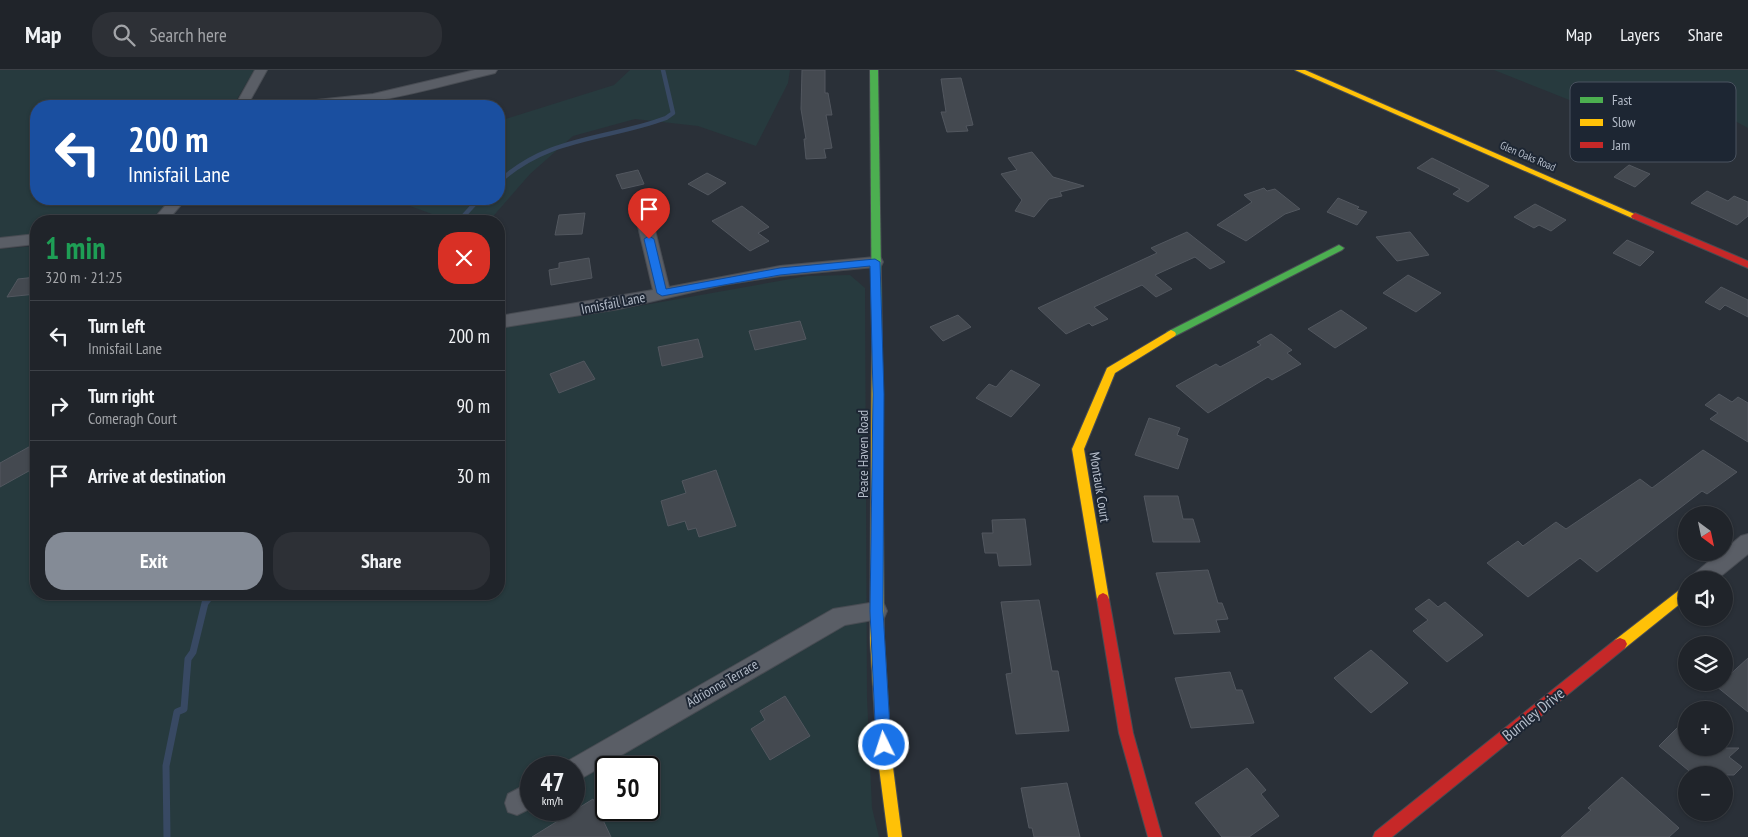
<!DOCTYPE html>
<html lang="en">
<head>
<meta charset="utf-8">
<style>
	body { margin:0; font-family:"PT Sans Narrow",sans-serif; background:#2d3036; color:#f1f3f6; height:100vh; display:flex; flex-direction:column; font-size:19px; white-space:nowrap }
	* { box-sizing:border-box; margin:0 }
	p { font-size:16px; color:#a2a4a8 }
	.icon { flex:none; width:28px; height:28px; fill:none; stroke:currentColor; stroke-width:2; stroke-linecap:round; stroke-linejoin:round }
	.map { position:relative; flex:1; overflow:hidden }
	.sheet { position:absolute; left:30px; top:145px; width:475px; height:385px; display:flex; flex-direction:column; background:#20242a; border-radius:20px; box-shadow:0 1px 4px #0004,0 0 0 1px #3d4147 }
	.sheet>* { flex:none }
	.banner { position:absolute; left:30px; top:30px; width:475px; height:105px; border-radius:20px; box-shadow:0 1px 4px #0004,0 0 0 1px #3d4147; background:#1a4fa0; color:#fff; overflow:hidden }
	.needle { width:32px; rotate:147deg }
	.controls { position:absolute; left:1678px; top:436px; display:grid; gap:10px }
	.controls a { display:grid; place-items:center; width:55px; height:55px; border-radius:50%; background:#20242a; box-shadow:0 1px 4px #0004,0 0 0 1px #3d4147; font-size:25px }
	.speed { position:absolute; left:520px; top:686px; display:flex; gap:10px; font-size:25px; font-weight:700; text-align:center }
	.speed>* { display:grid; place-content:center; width:65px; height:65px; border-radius:50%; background:#20242a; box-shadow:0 1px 4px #0004,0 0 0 1px #3d4147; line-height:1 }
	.speed small { font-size:12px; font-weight:400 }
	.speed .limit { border:2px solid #111; border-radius:8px; background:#fff; color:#111 }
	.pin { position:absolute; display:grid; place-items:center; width:42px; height:42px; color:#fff; margin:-51px -21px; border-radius:50% 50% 50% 0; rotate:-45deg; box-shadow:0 0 5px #0007 }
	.pin .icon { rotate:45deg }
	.me { position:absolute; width:55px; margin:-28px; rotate:356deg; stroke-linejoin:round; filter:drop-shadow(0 0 4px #0008) }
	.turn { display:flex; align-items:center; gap:18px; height:105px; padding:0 15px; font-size:22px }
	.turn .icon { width:65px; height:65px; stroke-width:2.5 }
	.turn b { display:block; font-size:35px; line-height:42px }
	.round { display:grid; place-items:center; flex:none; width:52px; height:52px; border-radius:20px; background:#2d3036 }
	.summary { display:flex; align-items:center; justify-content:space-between; height:85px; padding:0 15px }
	h1 { font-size:30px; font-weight:700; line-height:38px; color:#1e9e55 }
	.button { display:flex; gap:10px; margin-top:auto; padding:10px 15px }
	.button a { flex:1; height:58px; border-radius:20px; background:#848b96; color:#fff; font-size:20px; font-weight:700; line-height:58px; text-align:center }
	.button a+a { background:#2d3036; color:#f1f3f6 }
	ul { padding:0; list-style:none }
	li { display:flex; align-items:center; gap:15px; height:70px; padding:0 15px; border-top:1px solid #3d4147 }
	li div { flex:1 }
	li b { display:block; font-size:19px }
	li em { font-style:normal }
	header { display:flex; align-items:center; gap:30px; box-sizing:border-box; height:70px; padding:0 25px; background:#20242a; border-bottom:1px solid #3d4147 }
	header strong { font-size:24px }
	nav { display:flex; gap:28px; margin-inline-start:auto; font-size:18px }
	.search { width:350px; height:45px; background:#2d3036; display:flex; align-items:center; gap:12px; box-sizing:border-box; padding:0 18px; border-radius:20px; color:#a2a4a8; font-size:19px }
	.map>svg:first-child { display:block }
	.green { fill:#273a3e; fill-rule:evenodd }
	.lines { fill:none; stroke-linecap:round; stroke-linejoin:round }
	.stream-far1 { stroke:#384963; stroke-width:4.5 }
	.stream { stroke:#384963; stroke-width:7 }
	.building { fill:#444950; stroke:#52575f }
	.street-casing { stroke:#484c53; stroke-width:2 }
	.fast-casing { stroke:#484c53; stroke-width:2 }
	.slow-casing { stroke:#484c53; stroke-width:2 }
	.jam-casing { stroke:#484c53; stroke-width:2 }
	.street { fill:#5a5e66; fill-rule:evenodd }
	.fast { fill:#4caf50; fill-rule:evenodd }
	.slow { fill:#ffc107; fill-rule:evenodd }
	.jam { fill:#c62828; fill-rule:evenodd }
	.route { fill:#1a73e8; stroke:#114b97 }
	.labels { text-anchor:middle; stroke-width:4; stroke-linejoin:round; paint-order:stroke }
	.far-street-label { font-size:11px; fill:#b4bcc9; stroke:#1d2633 }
	.street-label { font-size:14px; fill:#b4bcc9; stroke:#1d2633 }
	.near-street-label { font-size:16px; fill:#b4bcc9; stroke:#1d2633 }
	.key { fill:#1d2633; stroke:#4a5360; stroke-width:1 }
	.key-label { font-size:14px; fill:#b4bcc9 }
</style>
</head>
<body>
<header>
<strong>Map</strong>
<div class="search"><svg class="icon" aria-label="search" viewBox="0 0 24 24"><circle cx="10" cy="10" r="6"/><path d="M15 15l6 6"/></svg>Search here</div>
<nav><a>Map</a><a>Layers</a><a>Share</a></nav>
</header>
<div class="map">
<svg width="1748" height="767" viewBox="0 0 1748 767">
	<rect width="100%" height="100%" fill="#2a3038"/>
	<g class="green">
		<polygon points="0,0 254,0 233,36 36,36 36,129 171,129 149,151 36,151 36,165 0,170"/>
		<polygon points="630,0 790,0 788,13 756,76 698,56 635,49 573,66 530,104 489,151 451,151 391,129 499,129 499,51 614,15"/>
		<polygon points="1494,0 1748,0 1748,58 1722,44 1693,79"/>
		<path d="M 36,176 L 36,524 L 499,524 L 499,257 L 594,244 L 807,206 L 850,205 L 865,218 L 867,628 L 872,738 L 879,767 L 0,767 L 0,179 ZM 531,698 L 574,698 L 574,740 L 531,740 ZM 606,698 L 649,698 L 649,740 L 606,740 Z"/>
	</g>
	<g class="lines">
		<g class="stream-far1">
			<path d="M 499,112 C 548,66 607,70 666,48 L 673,43 L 663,0"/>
			<polyline points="459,151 479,129"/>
		</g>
		<polyline class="stream" points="167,767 166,696 177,642 184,639 188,589 193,582 205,533 212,524"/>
	</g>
	<g class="building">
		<polygon points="802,0 825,0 825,23 828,23 832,45 826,45 832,78 824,79 826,88 806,89 804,69 806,69 801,39"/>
		<polygon points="961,8 973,55 966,56 968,61 947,62 941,42 946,42 941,9"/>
		<polygon points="1032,82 1053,107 1084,116 1060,122 1062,126 1049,129 1034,147 1015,141 1022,130 1001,104 1017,100 1008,88"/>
		<polygon points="1432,88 1489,116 1468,132 1453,124 1460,119 1417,98"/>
		<polygon points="1629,95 1650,104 1635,117 1614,107"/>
		<polygon points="638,100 644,114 622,119 616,105"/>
		<polygon points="707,103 726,113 708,125 688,114"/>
		<polygon points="1264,118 1267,121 1275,119 1300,139 1285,144 1246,171 1217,155 1252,132 1244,125"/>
		<polygon points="1707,121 1728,131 1734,126 1748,132 1748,146 1737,155 1691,133"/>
		<polygon points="1338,128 1359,137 1357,139 1367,142 1357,155 1327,142"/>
		<polygon points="1535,134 1566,150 1551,161 1539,155 1534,158 1514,147"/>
		<polygon points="742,136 769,157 758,163 769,171 750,181 712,151"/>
		<polygon points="585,143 582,164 555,165 559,145"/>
		<polygon points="1187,162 1225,192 1210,199 1195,187 1155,205 1172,219 1156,227 1142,215 1094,237 1108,249 1092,256 1089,253 1066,264 1038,238 1157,183 1151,178"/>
		<polygon points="1410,162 1429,185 1397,191 1376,167"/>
		<polygon points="1627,170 1654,182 1640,196 1613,183"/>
		<polygon points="589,188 592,208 551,215 549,200 559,198 559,193"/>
		<polygon points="1408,205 1441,223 1416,242 1383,223"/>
		<polygon points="36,207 36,224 7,227 18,209"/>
		<polygon points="1721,217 1748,230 1748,247 1725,235 1720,240 1705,232"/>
		<polygon points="1341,240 1367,258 1335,278 1308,259"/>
		<polygon points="958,245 971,257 943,271 930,257"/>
		<polygon points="800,251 806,269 755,280 749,261"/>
		<polygon points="1271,264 1292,280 1287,283 1301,294 1272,310 1268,307 1208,343 1176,316 1216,294 1220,297 1261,275 1257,272"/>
		<polygon points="698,269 703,287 662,296 658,277"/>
		<polygon points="584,291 595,309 559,323 550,304"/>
		<polygon points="1011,300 1040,315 1011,347 976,328 989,314 996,317"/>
		<polygon points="1719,324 1732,332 1738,327 1748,333 1748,372 1710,349 1718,343 1705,335"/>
		<polygon points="1149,348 1180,358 1177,365 1188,369 1178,399 1135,385"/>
		<polygon points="36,373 36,397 0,417 0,393"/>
		<polygon points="1703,380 1737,402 1707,424 1702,421 1597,502 1580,488 1528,527 1487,493 1518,471 1523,476 1556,452 1566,459 1640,409 1652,418"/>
		<polygon points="716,400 736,456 699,467 696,458 688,460 685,451 668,456 661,431 686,423 682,411"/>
		<polygon points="1144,426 1178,426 1183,449 1193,449 1200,472 1153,472"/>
		<polygon points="1025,449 1031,495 999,496 997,483 985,483 982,463 993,463 992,450"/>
		<polygon points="1208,500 1218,533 1222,533 1228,549 1216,550 1220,562 1174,564 1156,503"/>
		<polygon points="1429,529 1438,537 1445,532 1483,565 1447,592 1413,561 1428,550 1415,539"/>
		<polygon points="1039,530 1052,601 1058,601 1069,661 1016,664 1006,604 1012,603 1001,532"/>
		<polygon points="1371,580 1408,613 1371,643 1334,608"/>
		<polygon points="1748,588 1748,642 1716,616 1724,612 1724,610"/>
		<polygon points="1230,602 1236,620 1242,620 1254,653 1191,658 1175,608"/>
		<polygon points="785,626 810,666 770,690 751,659 765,650 760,641"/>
		<polygon points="1686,649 1686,678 1739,678 1729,687 1742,697 1734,705 1694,705 1659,676"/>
		<polygon points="1247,698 1266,720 1261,724 1279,746 1249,767 1222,767 1195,733"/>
		<polygon points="1622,707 1679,758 1669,767 1561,767 1591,740 1588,738"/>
		<polygon points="1067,713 1080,767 1034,767 1032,758 1029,758 1021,718"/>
		<polygon points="593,729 611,767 532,767"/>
	</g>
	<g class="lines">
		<defs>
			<g id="street">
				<polygon points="255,0 267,0 247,36 235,36"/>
				<path d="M 475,0 L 497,0 L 495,3 C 429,19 360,41 290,36 L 297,32 L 373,24 Z"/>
				<polygon points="171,129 186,129 167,151 152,151"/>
				<polygon points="645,147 653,152 669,217 780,196 875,187 881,188 883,192 881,196 875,197 780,206 723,215 619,239 499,258 499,246 653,220 637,152"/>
				<polygon points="36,164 36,174 0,178 0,168"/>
				<polygon points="1748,464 1748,484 1716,510 1691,510 1694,504 1720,482 1724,482 1724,480 1741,466"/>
				<polygon points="876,532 884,534 887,541 884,548 845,555 582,708 574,712 574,698 563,698 566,692 833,539"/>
				<polygon points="531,712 531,738 517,745 508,742 505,733 508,724"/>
			</g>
			<g id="fast">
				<polygon points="870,0 878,0 882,275 877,279 872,275"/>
				<polygon points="1339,175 1344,178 1342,180 1175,266 1167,266 1166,264 1167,262"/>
			</g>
			<g id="slow">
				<polygon points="1295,0 1305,0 1639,146 1635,149 1632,148"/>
				<polygon points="1171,260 1175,262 1176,264 1175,266 1115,303 1084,379 1109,529 1107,533 1103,535 1099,533 1097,529 1072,379 1107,298"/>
				<polygon points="877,271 882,275 884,568 891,682 902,767 888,767 877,682 870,568 872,275"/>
				<polygon points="1686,517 1686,529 1625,578 1620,580 1615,578 1613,574 1615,570 1682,518"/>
			</g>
			<g id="jam">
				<polygon points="1635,143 1748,191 1748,198 1632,148 1631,146"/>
				<polygon points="1103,523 1107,525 1109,529 1133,663 1162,767 1148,767 1119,663 1097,529 1099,525"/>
				<polygon points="1620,568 1625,570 1627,574 1625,578 1392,767 1373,767 1375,762 1615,570"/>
			</g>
		</defs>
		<use href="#street" class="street-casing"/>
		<use href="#fast" class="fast-casing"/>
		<use href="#slow" class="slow-casing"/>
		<use href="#jam" class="jam-casing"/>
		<use href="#street" class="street"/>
		<use href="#fast" class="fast"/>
		<use href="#slow" class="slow"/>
		<use href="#jam" class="jam"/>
	</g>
	<polygon class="route" points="649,166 654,169 666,219 780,198 875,189 880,192 884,324 883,541 891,675 889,680 884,682 878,680 876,675 870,541 873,324 870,196 780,205 662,226 657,223 644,169"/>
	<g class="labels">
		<g class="far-street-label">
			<text transform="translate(1528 86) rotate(23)" y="4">Glen Oaks Road</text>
		</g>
		<g class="street-label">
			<text transform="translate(613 233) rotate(-11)" y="5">Innisfail Lane</text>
			<text transform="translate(863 384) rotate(-90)" y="5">Peace Haven Road</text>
			<text transform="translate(1100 417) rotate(81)" y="5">Montauk Court</text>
			<text transform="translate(722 613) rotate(-30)" y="5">Adrionna Terrace</text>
		</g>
		<g class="near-street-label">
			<text transform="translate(1533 644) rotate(-39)" y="6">Burnley Drive</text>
		</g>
	</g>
	<rect x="1570" y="12" width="166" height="80" rx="8" class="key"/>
	<rect x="1580" y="27" width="23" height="6" fill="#4caf50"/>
	<rect x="1580" y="49" width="23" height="7" fill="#ffc107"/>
	<rect x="1580" y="72" width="23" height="6" fill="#c62828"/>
	<g class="key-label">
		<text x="1612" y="35">Fast</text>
		<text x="1612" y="57">Slow</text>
		<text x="1612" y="80">Jam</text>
	</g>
</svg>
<div class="controls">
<a><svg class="needle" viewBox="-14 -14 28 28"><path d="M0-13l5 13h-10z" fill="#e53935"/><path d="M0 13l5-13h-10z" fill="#a2a4a8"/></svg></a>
<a><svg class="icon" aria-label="sound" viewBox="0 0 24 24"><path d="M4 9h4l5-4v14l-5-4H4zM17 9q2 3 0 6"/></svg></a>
<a><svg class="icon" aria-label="layers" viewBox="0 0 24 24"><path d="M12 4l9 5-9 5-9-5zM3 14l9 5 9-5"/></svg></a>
<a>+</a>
<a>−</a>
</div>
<div class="speed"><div>47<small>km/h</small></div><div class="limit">50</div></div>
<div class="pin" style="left:649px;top:169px;background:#d93025"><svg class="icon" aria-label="arrive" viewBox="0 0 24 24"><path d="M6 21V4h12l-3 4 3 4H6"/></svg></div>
<svg class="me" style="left:884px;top:675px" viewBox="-20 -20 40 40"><circle r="17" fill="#1a73e8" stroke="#fff" stroke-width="3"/><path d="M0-11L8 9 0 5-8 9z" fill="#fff"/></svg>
<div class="banner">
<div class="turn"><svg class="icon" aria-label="left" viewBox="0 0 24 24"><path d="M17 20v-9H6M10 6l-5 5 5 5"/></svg><div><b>200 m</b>Innisfail Lane</div></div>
</div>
<section class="sheet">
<div class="summary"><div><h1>1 min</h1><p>320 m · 21:25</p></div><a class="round" style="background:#d93025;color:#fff"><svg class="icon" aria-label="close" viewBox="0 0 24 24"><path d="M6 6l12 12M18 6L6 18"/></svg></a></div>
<ul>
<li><svg class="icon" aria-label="left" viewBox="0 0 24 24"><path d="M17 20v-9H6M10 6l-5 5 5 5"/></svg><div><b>Turn left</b><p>Innisfail Lane</p></div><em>200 m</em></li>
<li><svg class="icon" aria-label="right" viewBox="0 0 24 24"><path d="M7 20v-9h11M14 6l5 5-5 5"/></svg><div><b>Turn right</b><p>Comeragh Court</p></div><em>90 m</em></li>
<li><svg class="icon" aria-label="arrive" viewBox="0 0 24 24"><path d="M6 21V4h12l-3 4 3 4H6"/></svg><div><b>Arrive at destination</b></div><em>30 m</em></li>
</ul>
<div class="button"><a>Exit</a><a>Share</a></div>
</section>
</div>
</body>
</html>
